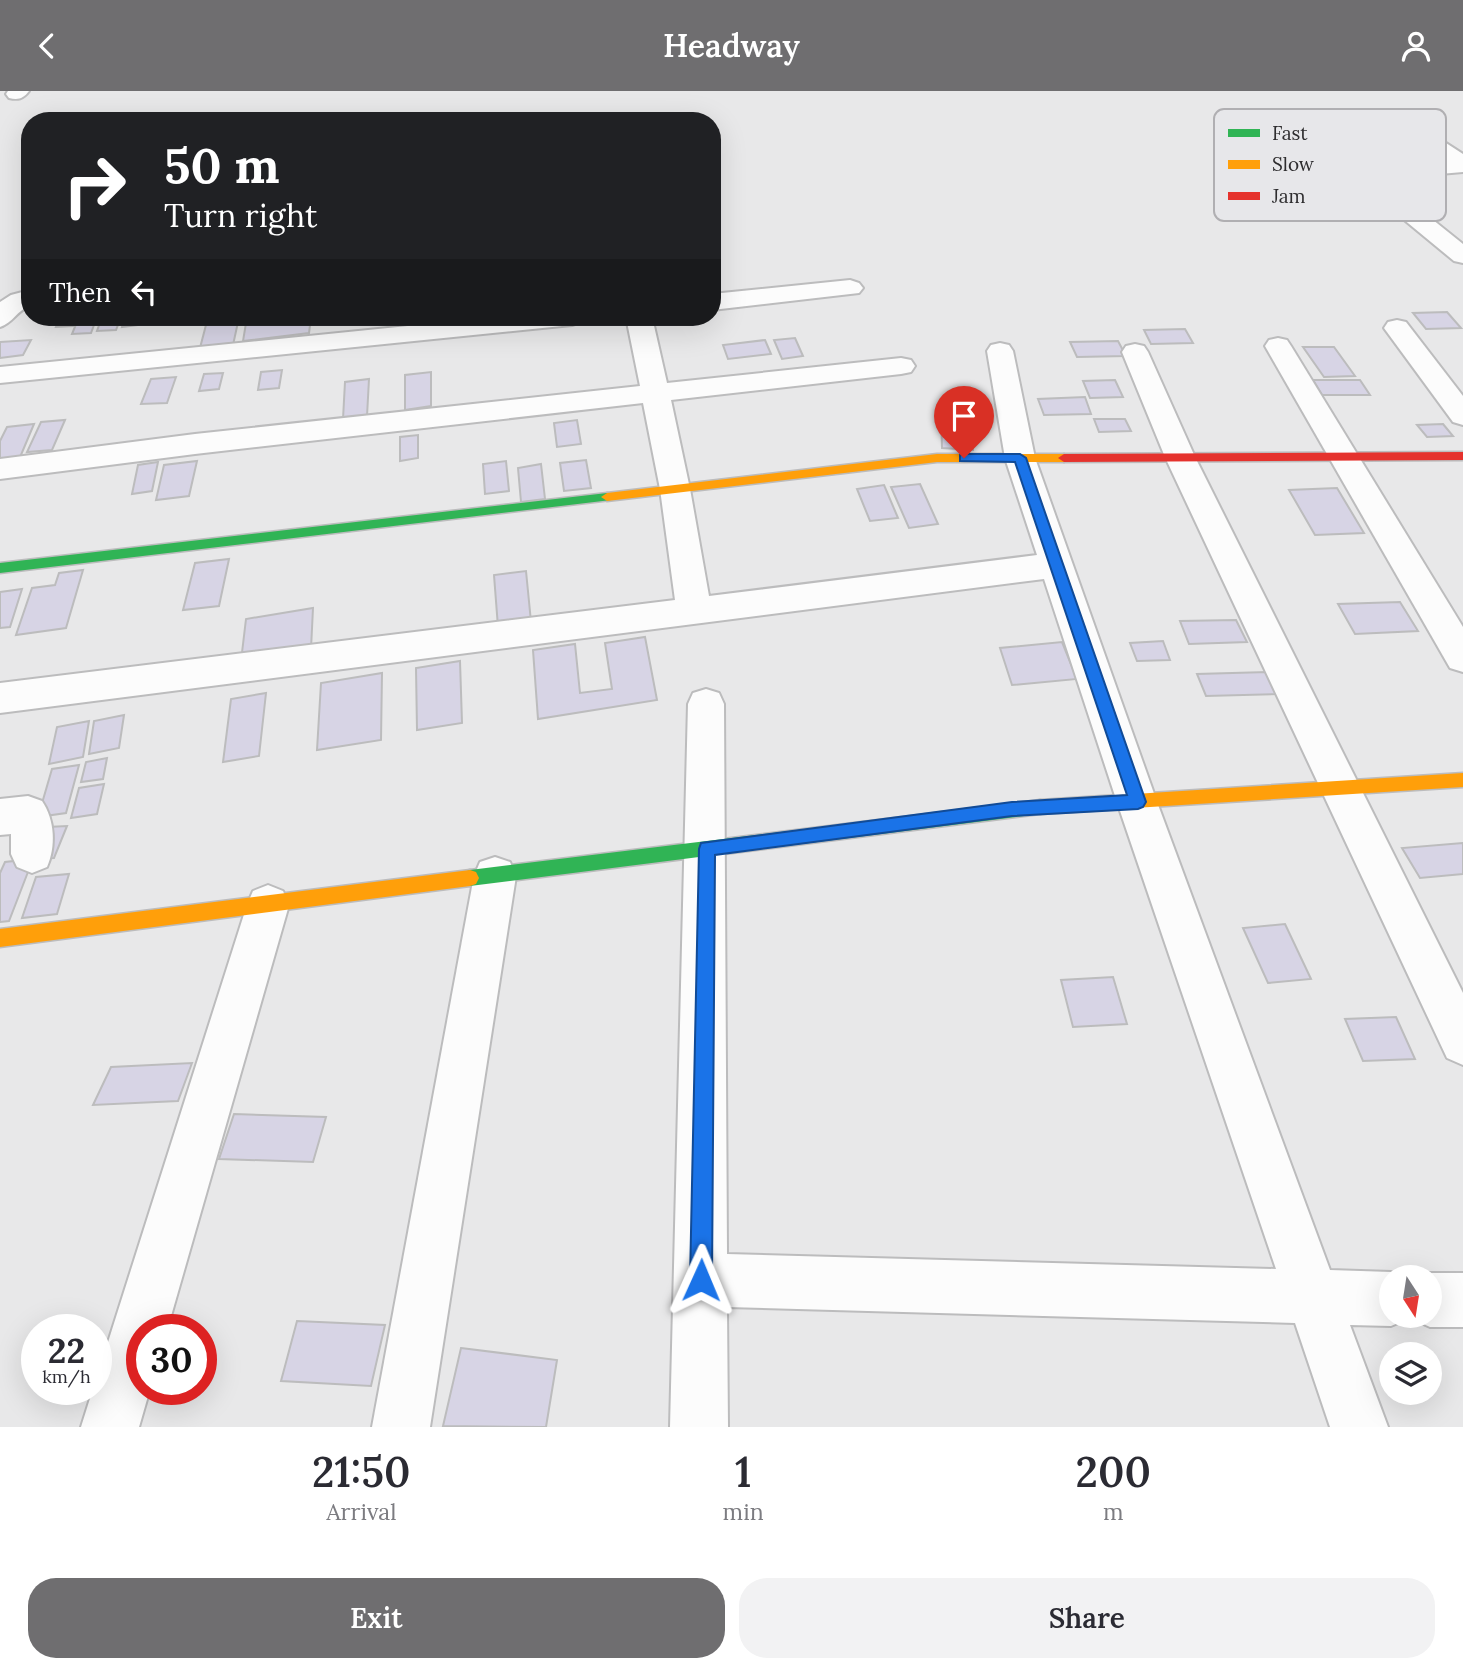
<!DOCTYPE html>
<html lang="en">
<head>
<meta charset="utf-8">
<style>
	body { margin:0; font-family:Lora,serif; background:#f2f2f3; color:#2b2b33; height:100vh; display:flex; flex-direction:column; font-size:26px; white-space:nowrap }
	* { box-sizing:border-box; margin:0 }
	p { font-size:23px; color:#7c7c81 }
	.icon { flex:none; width:38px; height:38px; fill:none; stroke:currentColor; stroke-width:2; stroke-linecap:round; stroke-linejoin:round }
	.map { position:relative; height:1336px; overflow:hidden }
	.sheet { display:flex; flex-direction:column; background:#fff; flex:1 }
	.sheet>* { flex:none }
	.top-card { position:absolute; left:21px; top:21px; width:700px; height:214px; border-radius:28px; box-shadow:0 7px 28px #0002; background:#202124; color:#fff; overflow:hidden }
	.needle { width:46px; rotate:168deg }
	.buttons { position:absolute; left:1379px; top:1174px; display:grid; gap:14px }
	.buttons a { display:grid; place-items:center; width:63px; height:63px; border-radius:50%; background:#fff; box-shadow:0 7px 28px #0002; font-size:35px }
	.speed { position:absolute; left:21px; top:1223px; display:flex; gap:14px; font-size:35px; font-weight:700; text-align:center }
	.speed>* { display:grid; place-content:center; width:91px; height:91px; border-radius:50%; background:#fff; box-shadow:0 7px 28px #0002; line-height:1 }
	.speed small { font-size:18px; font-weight:400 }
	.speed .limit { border:10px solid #d22; background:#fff; color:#111 }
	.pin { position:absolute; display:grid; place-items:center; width:60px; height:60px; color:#fff; margin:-72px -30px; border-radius:50% 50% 50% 0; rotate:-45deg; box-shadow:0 0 7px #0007 }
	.pin .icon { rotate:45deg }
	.me { position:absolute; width:77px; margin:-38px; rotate:1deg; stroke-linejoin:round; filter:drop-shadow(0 0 5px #0008) }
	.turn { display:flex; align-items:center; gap:24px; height:147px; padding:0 28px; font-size:32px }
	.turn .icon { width:91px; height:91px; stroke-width:2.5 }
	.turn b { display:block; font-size:49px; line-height:60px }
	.then { display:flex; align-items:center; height:66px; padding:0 28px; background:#0003; gap:14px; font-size:26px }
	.eta { display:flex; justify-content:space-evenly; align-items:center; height:119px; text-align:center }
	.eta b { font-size:42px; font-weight:600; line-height:49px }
	.cta { display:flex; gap:14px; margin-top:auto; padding:14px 28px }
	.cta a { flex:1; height:80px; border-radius:28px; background:#6f6e70; color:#fff; font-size:28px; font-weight:600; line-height:80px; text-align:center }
	.cta a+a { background:#f2f2f3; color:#2b2b33 }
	header { display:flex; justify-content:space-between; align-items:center; height:91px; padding:0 28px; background:#6f6e70; color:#fff; font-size:32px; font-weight:600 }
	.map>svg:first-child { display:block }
	.building { fill:#d7d4e5; stroke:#bcbcbd; stroke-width:2 }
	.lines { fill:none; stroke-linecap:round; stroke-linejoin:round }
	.street-casing { stroke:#bcbcbd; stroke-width:4 }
	.fast-casing { stroke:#bcbcbd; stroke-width:3 }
	.slow-casing { stroke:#bcbcbd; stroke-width:3 }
	.jam-casing { stroke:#bcbcbd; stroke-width:3 }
	.street { fill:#fcfcfc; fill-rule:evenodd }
	.fast { fill:#30b455; fill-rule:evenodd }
	.slow { fill:#ff9f0a; fill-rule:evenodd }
	.jam { fill:#e5322d; fill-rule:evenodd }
	.route { fill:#1a73e8; stroke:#114b97; stroke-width:2 }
	.key { fill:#e7e7ea; stroke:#b0afb2; stroke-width:2 }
	.key-label { font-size:19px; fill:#2e2d2f }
</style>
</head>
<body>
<header><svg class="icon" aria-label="back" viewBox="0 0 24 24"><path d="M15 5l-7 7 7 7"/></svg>Headway<svg class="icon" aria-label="person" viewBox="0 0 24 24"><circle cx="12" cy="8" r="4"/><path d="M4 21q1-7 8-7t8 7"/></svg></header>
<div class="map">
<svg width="1463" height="1336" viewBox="0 0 1463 1336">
	<rect width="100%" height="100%" fill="#e8e8e9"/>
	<g class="building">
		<polygon points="1447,221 1461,237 1426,238 1413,222"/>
		<polygon points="61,226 76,226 73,235 56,236"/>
		<polygon points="79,226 97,226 91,242 72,243"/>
		<polygon points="102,226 121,226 116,239 97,240"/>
		<polygon points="125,226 147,226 145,233 122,236"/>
		<polygon points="247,226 311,226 309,242 243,250"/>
		<polygon points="238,231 233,254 200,257 206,234"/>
		<polygon points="1185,238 1193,252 1151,253 1144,239"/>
		<polygon points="795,247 803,265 782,268 774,249"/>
		<polygon points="31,249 23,264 0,267 0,251"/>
		<polygon points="765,249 771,263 728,268 723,254"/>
		<polygon points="1118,250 1126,265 1077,266 1070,251"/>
		<polygon points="1303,256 1334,256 1355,285 1324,286"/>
		<polygon points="282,279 279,297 258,299 261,281"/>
		<polygon points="431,281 431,315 405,319 405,284"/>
		<polygon points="223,282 219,298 199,300 204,283"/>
		<polygon points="176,286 167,312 141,313 151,288"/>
		<polygon points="369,288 367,325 343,328 345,291"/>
		<polygon points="1115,289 1123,306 1090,307 1083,290"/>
		<polygon points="1313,289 1360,289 1370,304 1322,304"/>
		<polygon points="1085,306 1091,323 1044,324 1038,308"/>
		<polygon points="941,322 971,324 973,359 942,357"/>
		<polygon points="1094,328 1125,328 1131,340 1099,341"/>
		<polygon points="65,329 52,359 27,361 41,331"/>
		<polygon points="577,329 581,353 557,356 554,332"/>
		<polygon points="34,333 18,371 0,373 0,350 7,336"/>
		<polygon points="1443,333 1453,345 1427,346 1417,334"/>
		<polygon points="418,344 418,367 400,370 400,346"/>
		<polygon points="586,369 591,397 564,400 560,372"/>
		<polygon points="197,370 189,405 156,409 164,374"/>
		<polygon points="506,370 509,400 485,403 483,373"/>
		<polygon points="158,371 152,400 132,403 138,374"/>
		<polygon points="541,373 545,408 521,411 518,377"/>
		<polygon points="920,393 938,433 909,437 891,396"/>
		<polygon points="884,394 898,427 870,430 857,398"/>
		<polygon points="1337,397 1364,442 1315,444 1289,399"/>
		<polygon points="229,468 219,515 183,519 195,472"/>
		<polygon points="83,479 66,537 16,544 32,497 55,494 59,482"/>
		<polygon points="526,480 531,531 498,536 494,484"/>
		<polygon points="22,498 10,536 0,537 0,501"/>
		<polygon points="1400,511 1418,540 1355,543 1338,513"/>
		<polygon points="313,517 311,558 241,570 246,528"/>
		<polygon points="1236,529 1247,551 1189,553 1180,530"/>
		<polygon points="645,546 657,609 538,628 533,559 575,553 580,602 612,598 605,552"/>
		<polygon points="1163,550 1170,569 1137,570 1130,552"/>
		<polygon points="1062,551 1077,588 1012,594 1000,557"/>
		<polygon points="460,570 462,632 417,639 416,577"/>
		<polygon points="1268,581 1279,603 1206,605 1197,583"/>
		<polygon points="382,582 381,649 317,659 321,592"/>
		<polygon points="266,602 259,665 223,671 231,608"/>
		<polygon points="124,624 119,657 89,663 94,630"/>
		<polygon points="89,630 83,666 49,673 57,636"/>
		<polygon points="107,667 103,688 81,691 86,671"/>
		<polygon points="79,674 66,722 38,726 52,678"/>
		<polygon points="104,693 97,723 71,727 79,697"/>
		<polygon points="67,735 54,767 34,768 47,736"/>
		<polygon points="1463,752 1463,783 1420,787 1402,757"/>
		<polygon points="33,768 9,830 0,831 0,782 5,771"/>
		<polygon points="69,783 57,823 22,827 36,786"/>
		<polygon points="1285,833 1311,888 1268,892 1243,837"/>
		<polygon points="1113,886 1127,933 1073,936 1061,889"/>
		<polygon points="1396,926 1415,968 1363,970 1345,928"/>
		<polygon points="192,972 178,1010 93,1014 111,976"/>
		<polygon points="234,1023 326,1026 313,1071 219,1068"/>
		<polygon points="297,1230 385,1234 371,1295 281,1290"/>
		<polygon points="461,1257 557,1269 546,1336 443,1335"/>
	</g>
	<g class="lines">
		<defs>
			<g id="street">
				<path d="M 8,0 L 29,0 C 23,8 18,9 9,7 L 6,3 Z"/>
				<path d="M 1408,30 L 1415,32 L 1463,63 L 1463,81 L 1382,88 L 1463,153 L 1463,172 L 1454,170 L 1357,90 L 1297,95 L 1289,93 L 1286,88 L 1289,83 L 1343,78 L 1317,54 L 1320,50 C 1338,45 1354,65 1367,76 L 1444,70 L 1401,40 L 1398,36 L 1401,32 Z"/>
				<polygon points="850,189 859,192 863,197 859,202 712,219 712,203"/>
				<path d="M 30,199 L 30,215 C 17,219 13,232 0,236 L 0,211 L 11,204 Z"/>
				<polygon points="497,226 585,226 581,231 572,234 0,292 0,276"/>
				<polygon points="626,226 652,226 667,292 901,267 911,269 915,275 911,281 901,283 671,309 690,398 709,505 1037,464 1005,367 987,260 991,254 1000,252 1009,254 1013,260 1035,367 1157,711 1330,1179 1391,1181 1404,1186 1391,1186 1391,1225 1430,1225 1430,1186 1419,1186 1430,1182 1463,1182 1463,1236 1430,1236 1410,1227 1391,1235 1350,1234 1388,1336 1330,1336 1295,1232 727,1216 728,1336 670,1336 688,613 693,602 706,598 719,602 724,613 727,1163 1276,1178 1117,711 1044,488 0,622 0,592 675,509 660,398 643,312 195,363 0,388 0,368 195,343 640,295"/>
				<polygon points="1397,229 1406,231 1463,305 1463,334 1453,331 1384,237 1388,231"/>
				<polygon points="1278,247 1287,249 1291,255 1463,536 1463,581 1450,577 1265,255 1269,249"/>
				<polygon points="1135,253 1144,255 1148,261 1195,366 1463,902 1463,974 1447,967 1165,366 1122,261 1126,255"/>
				<path d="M 28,705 L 42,710 C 55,729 56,756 47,776 L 32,782 L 17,776 L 11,763 L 11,743 L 0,744 L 0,708 Z"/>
				<polygon points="495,766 510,771 516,785 430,1336 372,1336 474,785 480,771"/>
				<polygon points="268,794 283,800 289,814 167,1239 142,1239 142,1298 150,1298 139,1336 81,1336 93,1298 96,1298 96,1289 247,814 253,800"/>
			</g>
			<g id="fast">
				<polygon points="607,402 611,403 611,409 0,482 0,472"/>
				<polygon points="1040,709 1046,711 1048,716 1046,721 1040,723 470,795 464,793 461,787 464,781 470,779"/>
			</g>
			<g id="slow">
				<polygon points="937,363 1064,363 1070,367 1064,371 937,371 607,410 601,406 607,402"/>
				<polygon points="1463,682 1463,696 1040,723 1034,721 1032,716 1034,711 1040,709"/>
				<polygon points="470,779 476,781 479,787 476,793 470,795 0,856 0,838"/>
			</g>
			<polygon id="jam" points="1463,361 1463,369 1064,371 1058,367 1064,363"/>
		</defs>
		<use href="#street" class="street-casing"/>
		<use href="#fast" class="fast-casing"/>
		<use href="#slow" class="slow-casing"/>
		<use href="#jam" class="jam-casing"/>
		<use href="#street" class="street"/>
		<use href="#fast" class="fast"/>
		<use href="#slow" class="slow"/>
		<use href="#jam" class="jam"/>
	</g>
	<polygon class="route" points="964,363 1020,363 1026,367 1146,711 1143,716 1138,718 1012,725 715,764 712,1189 709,1197 701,1200 694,1197 690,1189 699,758 701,752 1012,711 1127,704 1015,371 960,370 960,364"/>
	<rect x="1214" y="18" width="232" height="112" rx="10" class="key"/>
	<rect x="1228" y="38" width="32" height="8" fill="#30b455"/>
	<rect x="1228" y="69" width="32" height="9" fill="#ff9f0a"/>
	<rect x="1228" y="101" width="32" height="8" fill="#e5322d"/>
	<g class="key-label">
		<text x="1272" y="49">Fast</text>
		<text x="1272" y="80">Slow</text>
		<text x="1272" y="112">Jam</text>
	</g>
</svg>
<div class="buttons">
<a><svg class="needle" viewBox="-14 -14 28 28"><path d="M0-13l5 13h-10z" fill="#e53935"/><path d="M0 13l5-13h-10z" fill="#7c7c81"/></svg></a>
<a><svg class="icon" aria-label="layers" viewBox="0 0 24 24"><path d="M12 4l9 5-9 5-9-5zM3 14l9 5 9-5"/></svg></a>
</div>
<div class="speed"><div>22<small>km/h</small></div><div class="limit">30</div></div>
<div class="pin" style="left:964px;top:367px;background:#d93025"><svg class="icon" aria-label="arrive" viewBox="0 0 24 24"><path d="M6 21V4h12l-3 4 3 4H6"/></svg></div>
<svg class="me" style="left:701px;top:1189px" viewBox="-20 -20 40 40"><path d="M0-17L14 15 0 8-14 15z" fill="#1a73e8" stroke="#fff" stroke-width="4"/></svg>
<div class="top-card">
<div class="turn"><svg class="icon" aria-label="right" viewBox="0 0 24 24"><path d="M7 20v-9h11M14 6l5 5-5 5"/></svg><div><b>50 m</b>Turn right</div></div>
<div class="then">Then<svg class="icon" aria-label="left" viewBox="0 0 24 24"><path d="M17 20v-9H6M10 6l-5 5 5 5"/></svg></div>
</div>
</div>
<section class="sheet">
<div class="eta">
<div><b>21:50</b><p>Arrival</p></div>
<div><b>1</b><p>min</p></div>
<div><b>200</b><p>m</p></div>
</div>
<div class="cta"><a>Exit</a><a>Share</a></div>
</section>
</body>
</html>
